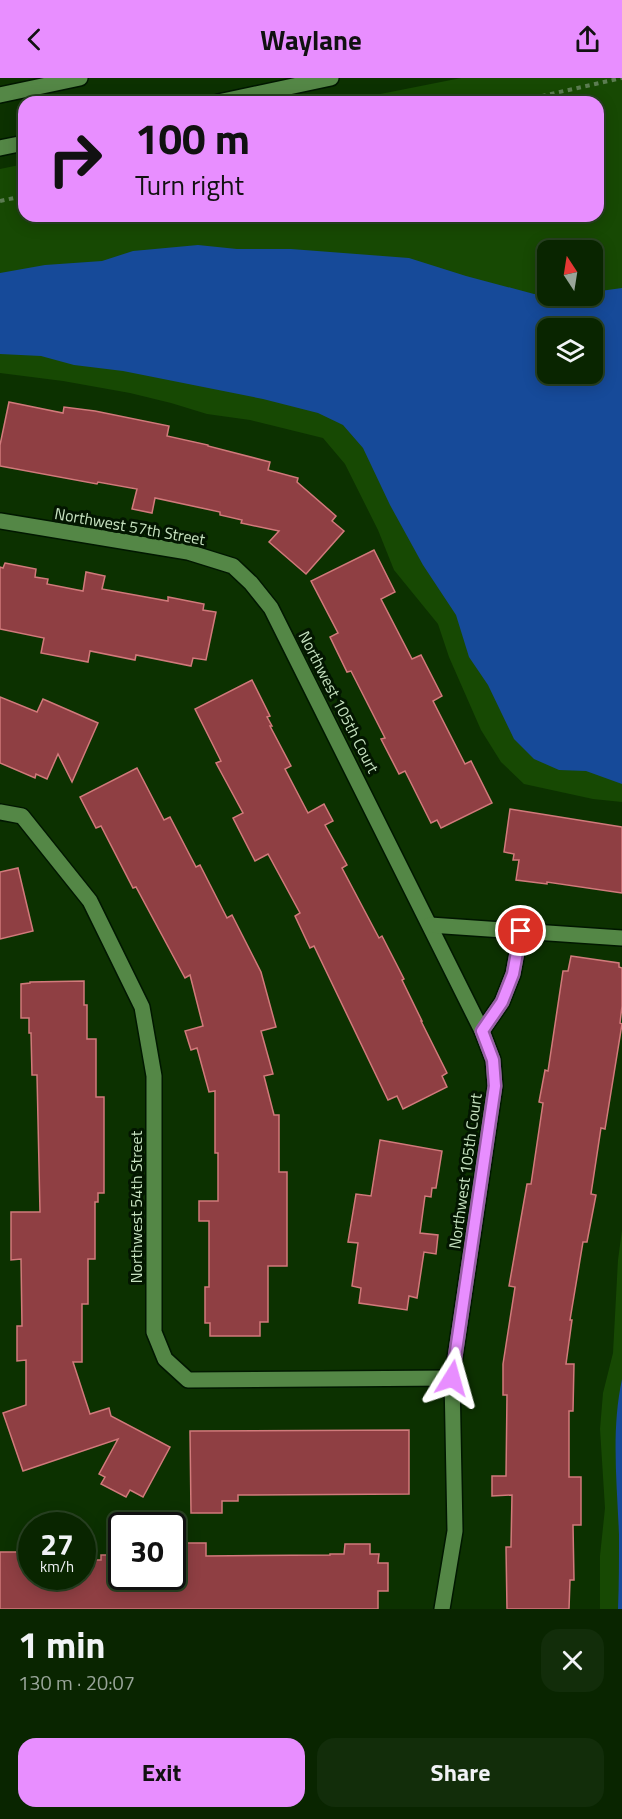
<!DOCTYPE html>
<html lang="en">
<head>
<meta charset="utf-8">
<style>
	body { margin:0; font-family:"Titillium Web",sans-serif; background:#122d0a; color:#f1f3f6; height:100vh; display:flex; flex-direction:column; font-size:22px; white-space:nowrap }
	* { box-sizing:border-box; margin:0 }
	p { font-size:20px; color:#99a599 }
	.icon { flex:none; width:33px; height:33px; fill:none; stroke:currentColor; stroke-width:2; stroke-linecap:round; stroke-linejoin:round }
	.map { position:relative; height:1531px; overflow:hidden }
	.side { display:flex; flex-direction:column; background:#092500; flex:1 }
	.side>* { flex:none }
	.guide { position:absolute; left:18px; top:18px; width:586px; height:126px; border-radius:18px; box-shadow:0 3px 15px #0003,0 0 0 2px #294222; background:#e88eff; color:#111; overflow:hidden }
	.needle { width:39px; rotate:348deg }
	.controls { position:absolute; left:537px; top:162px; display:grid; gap:12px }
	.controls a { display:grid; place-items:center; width:66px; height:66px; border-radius:12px; background:#092500; box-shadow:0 3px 15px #0003,0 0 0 2px #294222; font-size:30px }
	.speed { position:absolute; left:18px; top:1434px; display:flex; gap:12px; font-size:30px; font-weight:700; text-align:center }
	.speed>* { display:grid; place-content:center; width:78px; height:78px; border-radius:50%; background:#092500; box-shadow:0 3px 15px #0003,0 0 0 2px #294222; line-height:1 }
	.speed small { font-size:15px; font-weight:400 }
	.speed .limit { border:3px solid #111; border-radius:9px; background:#fff; color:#111 }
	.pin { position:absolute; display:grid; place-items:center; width:51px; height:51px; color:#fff; margin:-26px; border:3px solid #fff; border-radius:50%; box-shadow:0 2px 6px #0007 }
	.me { position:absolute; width:66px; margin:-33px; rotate:8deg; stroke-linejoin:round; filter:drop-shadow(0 0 4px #0008) }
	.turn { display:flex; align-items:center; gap:21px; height:126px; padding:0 18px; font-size:27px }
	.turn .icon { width:78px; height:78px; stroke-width:2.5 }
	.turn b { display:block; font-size:42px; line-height:51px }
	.round { display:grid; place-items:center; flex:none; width:63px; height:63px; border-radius:18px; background:#122d0a }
	.overview { display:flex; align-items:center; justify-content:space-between; height:102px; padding:0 18px }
	h1 { font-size:36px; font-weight:700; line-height:45px }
	.cta { display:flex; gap:12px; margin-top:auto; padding:12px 18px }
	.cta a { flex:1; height:69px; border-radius:18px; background:#e88eff; color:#111; font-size:24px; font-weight:700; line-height:69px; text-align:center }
	.cta a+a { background:#122d0a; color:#f1f3f6 }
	header { display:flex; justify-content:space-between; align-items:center; height:78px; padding:0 18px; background:#e88eff; color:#111; font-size:27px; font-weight:700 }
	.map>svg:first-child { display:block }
	.green { fill:#174903; fill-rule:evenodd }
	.water { fill:#164a99; fill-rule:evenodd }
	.building { fill:#8f3f43; stroke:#d17a7b; stroke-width:1.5 }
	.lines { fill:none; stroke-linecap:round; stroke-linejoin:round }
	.street-casing { stroke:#011700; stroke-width:18 }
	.secondary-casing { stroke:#011700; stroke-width:18 }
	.path { stroke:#5b7c51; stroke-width:4; stroke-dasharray:4.5 4.5; stroke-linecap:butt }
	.street { stroke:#548746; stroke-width:15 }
	.secondary { stroke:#548746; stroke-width:15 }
	.route-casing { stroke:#975ca6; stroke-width:15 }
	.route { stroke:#e88eff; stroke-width:10 }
	.labels { text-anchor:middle; stroke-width:6; stroke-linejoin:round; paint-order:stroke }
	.street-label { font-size:16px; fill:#c7e2c0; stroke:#031600 }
</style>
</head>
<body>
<header><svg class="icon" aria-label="back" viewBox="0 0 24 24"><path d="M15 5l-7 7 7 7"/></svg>Waylane<svg class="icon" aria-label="share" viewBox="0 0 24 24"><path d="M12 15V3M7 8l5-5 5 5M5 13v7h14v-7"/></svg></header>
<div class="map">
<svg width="622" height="1531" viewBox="0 0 622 1531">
	<rect width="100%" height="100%" fill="#0c3100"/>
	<g class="green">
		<path d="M 461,0 L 622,0 L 622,724 L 593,721 L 524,706 L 501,684 L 481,652 L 449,579 L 438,546 L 394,492 L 378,452 L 345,386 L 323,360 L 250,342 L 207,336 L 171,325 L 130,315 L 63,303 L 0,295 L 0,91 L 24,86 L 24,138 L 598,138 L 598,24 L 340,24 ZM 548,172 L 592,172 L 592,218 L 548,218 ZM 548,250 L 592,250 L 592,296 L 548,296 Z"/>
		<polygon points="622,1152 622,1531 600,1531 600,1478 605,1430 600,1351 603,1315 613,1275 618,1182"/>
	</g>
	<g class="water">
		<path d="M 198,167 L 237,171 L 291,171 L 409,180 L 466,198 L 534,216 L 592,218 L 593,214 L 622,210 L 622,706 L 586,693 L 559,692 L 534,681 L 514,661 L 488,607 L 469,579 L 456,537 L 423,487 L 390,427 L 363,370 L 343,347 L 318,335 L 263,321 L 123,293 L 74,287 L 41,278 L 0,276 L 0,195 L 45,187 L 102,183 L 133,173 ZM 548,250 L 592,250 L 592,296 L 548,296 Z"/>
		<path d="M 622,1301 L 622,1531 L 618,1531 C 619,1507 619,1482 619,1457 C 617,1404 611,1353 622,1301 Z"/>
	</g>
	<g class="building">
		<polygon points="9,324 63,335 64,329 95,333 169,348 167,358 208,367 208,368 270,384 268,392 298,400 297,404 336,438 332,443 344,453 306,496 269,464 279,453 241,445 242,442 220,437 220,434 155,420 152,435 132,431 137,411 98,404 97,406 0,388 0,367"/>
		<polygon points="374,472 395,514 381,521 412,581 421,577 442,618 433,623 465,686 471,683 492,725 441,750 437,742 431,745 405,693 399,696 381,661 385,660 351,593 347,594 330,559 338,555 311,503"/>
		<polygon points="5,485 36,491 35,499 48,501 47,506 83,513 86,494 105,498 102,511 168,523 168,519 204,526 203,532 216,534 206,582 193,580 191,588 136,577 135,582 90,573 88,584 41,575 44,560 0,551 0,489 3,490"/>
		<polygon points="252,602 270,638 267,639 272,648 270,648 291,688 285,691 308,735 324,726 333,743 325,747 347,787 342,790 379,860 382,858 404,901 402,902 422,943 421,943 447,995 442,998 447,1009 403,1031 397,1018 388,1022 314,868 310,870 295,838 300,835 268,776 255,783 233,740 243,735 216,685 221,683 195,631"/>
		<polygon points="0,619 37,634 43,621 98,645 72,704 58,676 47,701 36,696 35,700 0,685"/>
		<polygon points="137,690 164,742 170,739 196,789 200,787 227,840 232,837 261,894 276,949 261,953 273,996 264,998 274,1037 279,1037 279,1094 287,1094 287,1188 268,1188 268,1244 260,1244 260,1258 210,1258 210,1245 205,1245 205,1209 209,1209 209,1143 199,1143 199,1123 218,1123 218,1075 215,1075 215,1013 209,1014 197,970 191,972 185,953 203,948 190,897 185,900 136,809 133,810 101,748 96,750 80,719"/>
		<polygon points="510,731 622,749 622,815 547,804 547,806 516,802 519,782 513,782 514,776 504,774"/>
		<polygon points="18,790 33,853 0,861 0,794"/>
		<polygon points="571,878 619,885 619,889 622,890 622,928 620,945 622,946 605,1051 601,1050 591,1116 596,1117 587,1164 583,1164 570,1242 572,1242 566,1286 574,1286 573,1333 569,1333 569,1399 581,1399 581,1447 573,1447 574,1502 570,1502 569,1531 507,1531 506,1469 511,1469 512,1417 492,1418 492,1398 506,1398 507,1317 503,1317 503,1286 515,1209 509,1208 527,1106 531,1106 543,1025 539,1024 545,992 548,993 563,893 568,893"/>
		<polygon points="84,903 84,927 87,927 87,961 96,961 96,1019 104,1019 104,1115 98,1115 98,1124 95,1124 95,1181 88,1181 88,1226 82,1226 82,1284 73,1284 90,1336 109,1330 111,1338 170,1369 143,1419 130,1412 126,1419 101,1406 105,1399 99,1396 118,1361 23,1393 3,1335 26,1327 26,1282 17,1283 17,1248 22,1248 21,1181 11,1182 11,1134 40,1134 37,997 32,997 31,955 29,955 29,940 21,940 21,906 30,905 30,904"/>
		<polygon points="380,1062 442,1073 436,1110 432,1110 431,1119 425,1118 420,1155 438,1157 436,1176 424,1174 417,1220 409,1218 407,1232 359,1225 361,1210 352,1208 358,1165 348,1164 356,1116 371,1118"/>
		<polygon points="409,1352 409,1416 238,1417 238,1423 222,1423 222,1435 191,1435 190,1353"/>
		<polygon points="185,1465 206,1465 206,1478 330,1477 330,1476 344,1476 345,1466 370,1466 370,1476 379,1476 378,1485 388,1485 388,1513 378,1513 378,1531 0,1531 0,1474 22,1474 22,1483 32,1483 32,1498 82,1498 82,1482 101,1482 101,1477 122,1477 122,1498 172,1498 172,1468 185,1468"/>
	</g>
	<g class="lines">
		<defs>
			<g id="street">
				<polyline points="0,443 188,474 233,488 251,505 271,530 482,953 493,982 495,1008 452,1300 455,1453 442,1531"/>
				<polyline points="0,734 22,738 90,823 142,929 154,998 154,1254 165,1281 188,1302 452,1300"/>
				<polyline points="430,847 622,860"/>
				<polyline points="482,953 502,924 513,896 521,853"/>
			</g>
			<g id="secondary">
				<polyline points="0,17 80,0"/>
				<polyline points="218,24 331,0"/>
				<polyline points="0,70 24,65"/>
			</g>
		</defs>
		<use href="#street" class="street-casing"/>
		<use href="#secondary" class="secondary-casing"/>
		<g class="path">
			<polyline points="515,24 622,0"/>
			<polyline points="0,123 24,118"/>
		</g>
		<use href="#street" class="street"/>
		<use href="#secondary" class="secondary"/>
	</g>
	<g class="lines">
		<defs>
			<polyline id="route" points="452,1300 495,1008 493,982 482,953 502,924 513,896 521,853"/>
		</defs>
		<use href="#route" class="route-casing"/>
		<use href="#route" class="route"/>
	</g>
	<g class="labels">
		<g class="street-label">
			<text transform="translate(130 448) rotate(10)" y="6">Northwest 57th Street</text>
			<text transform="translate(339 624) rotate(63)" y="6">Northwest 105th Court</text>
			<text transform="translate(465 1093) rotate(-82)" y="6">Northwest 105th Court</text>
			<text transform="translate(136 1129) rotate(-90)" y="6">Northwest 54th Street</text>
		</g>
	</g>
</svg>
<div class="controls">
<a><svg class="needle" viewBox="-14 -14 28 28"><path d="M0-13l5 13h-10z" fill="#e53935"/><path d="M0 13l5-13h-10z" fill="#99a599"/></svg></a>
<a><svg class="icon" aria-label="layers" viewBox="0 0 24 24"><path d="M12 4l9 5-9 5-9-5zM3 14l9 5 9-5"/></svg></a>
</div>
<div class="speed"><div>27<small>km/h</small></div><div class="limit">30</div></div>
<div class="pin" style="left:521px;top:853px;background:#d93025"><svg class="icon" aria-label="arrive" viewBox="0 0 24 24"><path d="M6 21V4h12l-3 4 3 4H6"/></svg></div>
<svg class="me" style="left:452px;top:1300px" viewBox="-20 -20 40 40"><path d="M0-17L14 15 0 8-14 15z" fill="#e88eff" stroke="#fff" stroke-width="4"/></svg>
<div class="guide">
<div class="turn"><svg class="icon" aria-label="right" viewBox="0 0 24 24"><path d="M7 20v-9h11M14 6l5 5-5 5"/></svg><div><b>100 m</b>Turn right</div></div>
</div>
</div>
<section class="side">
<div class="overview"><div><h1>1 min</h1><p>130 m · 20:07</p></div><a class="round"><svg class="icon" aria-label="close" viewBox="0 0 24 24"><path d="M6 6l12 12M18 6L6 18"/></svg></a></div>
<div class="cta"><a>Exit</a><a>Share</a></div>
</section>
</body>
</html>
